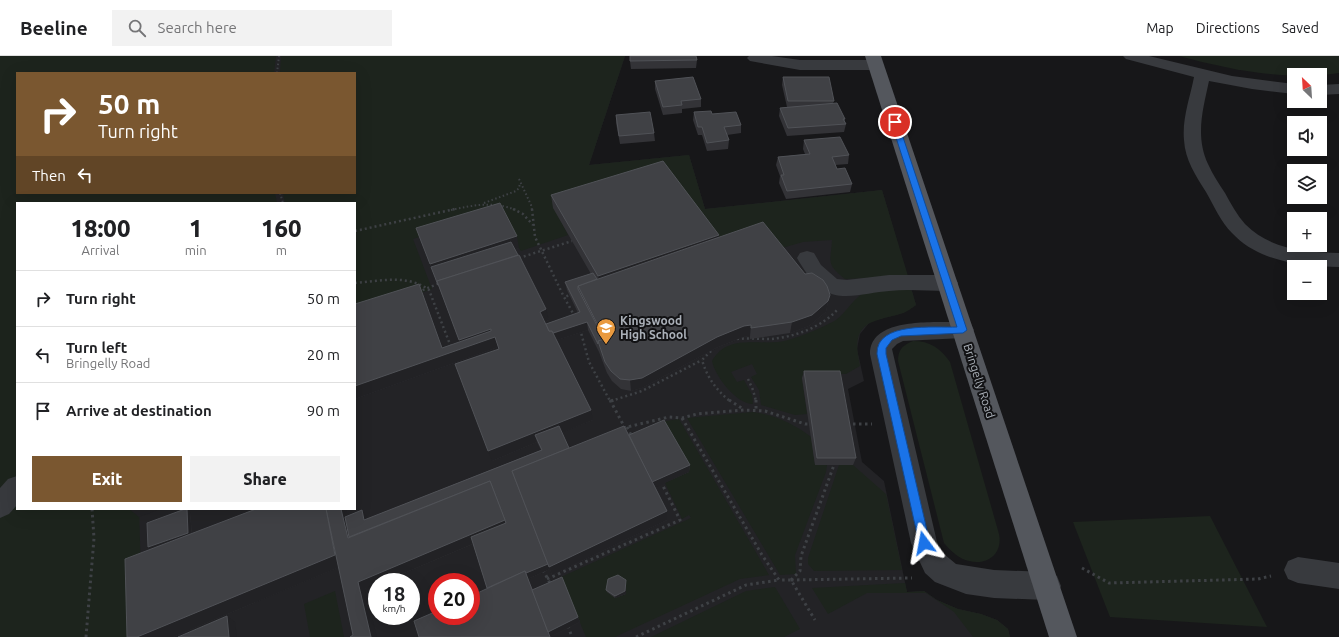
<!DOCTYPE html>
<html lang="en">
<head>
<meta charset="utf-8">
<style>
	body { margin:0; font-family:Ubuntu,sans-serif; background:#f2f2f2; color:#202124; height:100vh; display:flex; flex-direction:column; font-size:15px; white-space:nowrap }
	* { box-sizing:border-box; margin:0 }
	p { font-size:13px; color:#757577 }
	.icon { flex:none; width:22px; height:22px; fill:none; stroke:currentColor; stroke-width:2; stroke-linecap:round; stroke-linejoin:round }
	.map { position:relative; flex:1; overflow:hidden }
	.side { position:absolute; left:16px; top:146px; width:340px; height:308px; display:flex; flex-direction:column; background:#fff; border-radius:0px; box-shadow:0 4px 16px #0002 }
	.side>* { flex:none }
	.top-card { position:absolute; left:16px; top:16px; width:340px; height:122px; border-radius:0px; box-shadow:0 4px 16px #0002; background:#7a5730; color:#fff; overflow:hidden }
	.needle { width:26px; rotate:335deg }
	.tools { position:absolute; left:1287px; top:12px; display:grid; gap:8px }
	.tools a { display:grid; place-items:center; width:40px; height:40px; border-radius:0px; background:#fff; box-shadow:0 4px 16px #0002; font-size:20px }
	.speed { position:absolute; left:368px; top:517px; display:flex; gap:8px; font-size:20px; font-weight:700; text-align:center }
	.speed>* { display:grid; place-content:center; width:52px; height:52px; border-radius:50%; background:#fff; box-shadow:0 4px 16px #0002; line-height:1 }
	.speed small { font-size:10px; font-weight:400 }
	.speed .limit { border:6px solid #d22; background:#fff; color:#111 }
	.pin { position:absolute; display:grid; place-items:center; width:34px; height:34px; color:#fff; margin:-17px; border:2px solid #fff; border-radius:50%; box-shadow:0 1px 4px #0007 }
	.me { position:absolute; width:44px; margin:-22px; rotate:347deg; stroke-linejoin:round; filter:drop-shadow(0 0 3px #0008) }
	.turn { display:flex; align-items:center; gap:14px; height:84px; padding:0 16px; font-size:18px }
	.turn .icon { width:52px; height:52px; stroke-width:2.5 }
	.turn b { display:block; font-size:28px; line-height:34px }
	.then { display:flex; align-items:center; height:38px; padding:0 16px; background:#0003; gap:8px; font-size:15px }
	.eta { display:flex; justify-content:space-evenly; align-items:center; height:68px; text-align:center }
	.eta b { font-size:24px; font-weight:800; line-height:28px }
	.button { display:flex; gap:8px; margin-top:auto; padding:8px 16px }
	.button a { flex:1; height:46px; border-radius:0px; background:#7a5730; color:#fff; font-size:16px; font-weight:800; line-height:46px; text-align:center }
	.button a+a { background:#f2f2f2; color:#202124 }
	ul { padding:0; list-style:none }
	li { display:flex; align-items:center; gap:12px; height:56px; padding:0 16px; border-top:1px solid #e0e0e0 }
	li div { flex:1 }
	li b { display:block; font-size:15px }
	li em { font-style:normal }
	header { display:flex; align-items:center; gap:24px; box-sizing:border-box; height:56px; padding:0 20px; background:#fff; border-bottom:1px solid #e0e0e0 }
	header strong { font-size:19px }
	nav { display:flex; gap:22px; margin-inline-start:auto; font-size:14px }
	.search { width:280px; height:36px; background:#f2f2f2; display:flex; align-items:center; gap:10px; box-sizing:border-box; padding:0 14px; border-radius:0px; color:#757577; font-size:15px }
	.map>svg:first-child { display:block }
	.built { fill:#232326; fill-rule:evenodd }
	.green { fill:#1d241d }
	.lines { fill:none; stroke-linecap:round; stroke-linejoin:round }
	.path-far2 { stroke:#3e4145; stroke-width:2; stroke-dasharray:1.5 2.5; stroke-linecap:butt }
	.path-far1 { stroke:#3e4145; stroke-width:2.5; stroke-dasharray:2 3; stroke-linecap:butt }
	.path { stroke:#3e4145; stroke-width:3; stroke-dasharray:2.5 3.5; stroke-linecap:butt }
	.minor { fill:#383a3e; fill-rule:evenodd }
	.major { fill:#54575d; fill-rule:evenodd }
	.wall { fill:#333337 }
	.shaded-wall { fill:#222225 }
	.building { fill:#404145; stroke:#505257 }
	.route { fill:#1a73e8; stroke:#114b97 }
	.labels { text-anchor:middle; stroke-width:4; stroke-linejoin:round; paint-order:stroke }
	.poi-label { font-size:12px; font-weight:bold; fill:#aab0b8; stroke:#121214; text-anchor:start }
	.street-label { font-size:12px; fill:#aab0b8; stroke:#121214 }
</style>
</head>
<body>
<header>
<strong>Beeline</strong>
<div class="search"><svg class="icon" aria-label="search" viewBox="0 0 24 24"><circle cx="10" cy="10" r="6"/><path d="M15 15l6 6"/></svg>Search here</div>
<nav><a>Map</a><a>Directions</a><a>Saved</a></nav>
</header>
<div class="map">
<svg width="1339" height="581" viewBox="0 0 1339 581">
	<rect width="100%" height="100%" fill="#171719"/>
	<path class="built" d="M 0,0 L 625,0 L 589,109 L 689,99 L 705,153 L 882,134 L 916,249 L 903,257 L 876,264 L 869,267 L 860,278 L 857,293 L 864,325 L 848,333 L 862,406 L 884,425 L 907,536 L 924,535 L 937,544 L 958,553 L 981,558 L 997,564 L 1008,573 L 1010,581 L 0,581 ZM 17,17 L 355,17 L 355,137 L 17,137 ZM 17,147 L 355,147 L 355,453 L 17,453 ZM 377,526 L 411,526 L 411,560 L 377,560 ZM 437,526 L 471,526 L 471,560 L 437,560 Z"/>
	<g class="green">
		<polygon points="0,0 276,0 274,17 17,17 17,137 275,137 277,147 17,147 17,453 139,453 143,581 0,581"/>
		<path d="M 281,0 L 625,0 L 589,109 L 689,99 L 705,153 L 882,134 L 908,220 L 845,223 C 825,207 831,206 832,184 L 803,186 L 782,192 L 713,186 L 554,152 L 568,179 L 521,195 L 519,192 L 454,170 L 413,183 L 432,233 L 355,261 L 355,147 L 285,147 L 283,137 L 355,137 L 355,17 L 280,17 Z"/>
		<path d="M 1179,0 L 1339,0 L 1339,17 C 1285,25 1231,14 1179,0 Z"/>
		<path d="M 904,231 L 912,235 L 916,249 C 912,252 907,256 903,257 C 895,260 886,261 878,264 C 853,271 856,290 860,310 L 846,318 L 804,316 L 802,322 L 807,358 L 795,359 L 761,349 L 759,334 L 751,321 L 757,318 L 752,308 L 731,316 L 737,326 L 744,324 L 752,339 L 753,348 C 736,348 715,320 712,305 C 729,275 762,292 788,284 C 800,281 826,270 836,264 C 848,255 853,241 868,235 C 878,231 893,232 904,231 Z"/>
		<path d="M 913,285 C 930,285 940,292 950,306 L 999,478 C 1003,497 988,510 969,505 C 959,503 951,495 944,487 L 898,305 C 898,293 903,289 913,285 Z"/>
		<path d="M 753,356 C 775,359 794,368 811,381 L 815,409 L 827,409 L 826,416 L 795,499 L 796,518 L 780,519 L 687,362 Z"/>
		<polygon points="679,363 769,519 740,523 615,581 586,581 561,521 691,462 689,459 682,463 665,427 636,376 666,365"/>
		<polygon points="839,409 853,409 886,438 902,514 814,515 808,508 808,502"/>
		<polygon points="1210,460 1267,571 1110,561 1073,466"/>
		<polygon points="905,527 907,536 924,535 937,544 958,553 981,558 997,564 1008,573 1010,581 973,581 954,556 926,537 867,537 828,558 812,532"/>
		<polygon points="775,531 800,573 784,581 651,581 746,535"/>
		<polygon points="335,535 344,581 310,581 304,548"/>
	</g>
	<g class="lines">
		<g class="path-far2">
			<polyline points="277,17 279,0"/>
			<polyline points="519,123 531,149 532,154"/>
			<polyline points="280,137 283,147"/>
			<polyline points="484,147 516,135 519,132 520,127"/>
			<path d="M 451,154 C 474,149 493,145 516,154"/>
		</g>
		<g class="path-far1">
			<polyline points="513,153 523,158 533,169"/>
			<polyline points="532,153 535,181 564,241"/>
			<polyline points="355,175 455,153"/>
			<polyline points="519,202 572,185"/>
			<path d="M 355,227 C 380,225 408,218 429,234 L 451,291"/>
			<polyline points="418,236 440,227"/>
			<polyline points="573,238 564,241 575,261"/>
			<polyline points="580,273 589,306 610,345"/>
			<path d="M 737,283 C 748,282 760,283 771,283 C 795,281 822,271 838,253"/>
			<path d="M 711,295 L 702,304 C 707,321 716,334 730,345"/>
			<polyline points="748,323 753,334 756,345"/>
			<polyline points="611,345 642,335 702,304"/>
		</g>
		<g class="path">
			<polyline points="610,344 625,372"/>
			<polyline points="729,344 743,353"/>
			<polyline points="756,344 756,354"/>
			<polyline points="611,345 614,344"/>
			<polyline points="682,362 762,499 779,524 791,524 815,564"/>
			<polyline points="847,368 872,368"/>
			<polyline points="627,371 631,379"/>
			<polyline points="623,372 669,361 682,362 697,358 744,354 765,355 805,368 812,368"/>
			<polyline points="1082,512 1109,527 1258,523 1271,520"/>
			<polyline points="543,514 551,529"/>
			<polyline points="547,523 680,464 662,428"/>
			<polyline points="791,524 912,522"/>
			<polyline points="791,524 800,515 801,500 834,409"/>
			<polyline points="568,570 572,581"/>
			<polyline points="86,581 94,482 92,453"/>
			<polyline points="636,581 746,529 779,524"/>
		</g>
		<g class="minor">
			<polygon points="749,0 772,0 800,4 876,4 881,6 884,9 881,12 876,14 800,14 750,5 747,2"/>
			<path d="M 1123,0 L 1149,0 L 1232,20 L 1294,28 L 1294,38 L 1252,33 L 1209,25 C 1203,53 1195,80 1208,108 C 1213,119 1219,128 1225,137 C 1231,148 1237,159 1245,168 C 1271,194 1305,196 1339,197 L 1339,211 C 1301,210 1259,206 1232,177 C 1221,166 1214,150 1206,136 C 1196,120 1185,104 1184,84 C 1182,62 1190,42 1194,21 L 1126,3 Z"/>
			<polygon points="1339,28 1339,38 1320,39 1320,29"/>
			<path d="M 807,195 L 814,197 L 821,209 L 837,223 L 847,224 L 889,219 L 948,219 L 955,222 L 958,227 L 955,232 L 948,235 C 928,235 908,233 889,235 C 869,236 840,247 822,233 C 811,225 804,214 797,202 L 800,197 Z"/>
			<path d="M 963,266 L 971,268 L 974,274 L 971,280 L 963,282 L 903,285 L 897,288 L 892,293 L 937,486 L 944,498 L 956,508 L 994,514 L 1047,516 L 1057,520 L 1061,530 L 1057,540 L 1047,544 L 994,542 L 966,538 L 935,526 L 925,517 L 911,487 L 870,298 C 870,260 937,267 963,266 Z"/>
			<polygon points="17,420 17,449 9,458 0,462 0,432 8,423"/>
			<polygon points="1298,501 1339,507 1339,533 1298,527 1288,523 1284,514 1288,505"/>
		</g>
		<polygon class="major" points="865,0 881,0 1077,581 1049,581"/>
	</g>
	<g class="wall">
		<polygon points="697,4 696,12 631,13 630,5"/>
		<polygon points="783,21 834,45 833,47 845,63 845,65 846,68 844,76 787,80 779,60 780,52 787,51 782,29"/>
		<polygon points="655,25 701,43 701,51 682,53 682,57 663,59 655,33"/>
		<polygon points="694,56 741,69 741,77 727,79 729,84 728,93 707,95 702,79 698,79 693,64"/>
		<polygon points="616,59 654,77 655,85 620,88 616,67"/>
		<polygon points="804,84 849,99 848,108 835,109 837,113 852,128 850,136 786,143 779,127 780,120 776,109 778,101 805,98 803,93"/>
		<polygon points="551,139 719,182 828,245 826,256 809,270 790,277 750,283 750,280 743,281 716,292 642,332 631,335 621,333 612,325 607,317 599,296 588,274 557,284 593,364 562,376 569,392 629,379 690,409 689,416 655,431 667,455 667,464 552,519 550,513 528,523 533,534 578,561 580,566 550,581 540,555 487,532 473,488 383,526 377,526 365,533 353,579 339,511 173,581 127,581 150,494 190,456 192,478 256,453 347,453 348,459 367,461 367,463 541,394 537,386 492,405 498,293 498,291 355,343 419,228 442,292 460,286 416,172 519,192 515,193 549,264 545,266 546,268 578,257 567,234 565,226 591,218 553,152"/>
		<polygon points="804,315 856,402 853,409 815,409 802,322"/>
		<polygon points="626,524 626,538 615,542 607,536 606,534"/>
	</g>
	<g class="shaded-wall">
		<polygon points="719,179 718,193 599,226 598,220"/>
		<polygon points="517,180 519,192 434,219 430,208"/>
		<polygon points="419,228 445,298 462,292 459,284 491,273 495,281 498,291 355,343 355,330"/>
		<polygon points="828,245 826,256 809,270 790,277 792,266"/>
		<polygon points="546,253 549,264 542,267 540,256"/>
		<polygon points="587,266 588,274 551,286 550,279"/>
		<polygon points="751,269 750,280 743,281 716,292 642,332 631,335 630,324 717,281 744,270"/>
		<polygon points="591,354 593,364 538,386 535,379 537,386 492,405 488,395"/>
		<polygon points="690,409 689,416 652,433 652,426"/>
		<polygon points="491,428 508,473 383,526 377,526 377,528 365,533 377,581 371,581 341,453 347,453 354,483"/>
		<polygon points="129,453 161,453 139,461"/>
		<polygon points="187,453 190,456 192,480 152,495 148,491"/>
		<polygon points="326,453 333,453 344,509 173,581 137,581"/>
		<polygon points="362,454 367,461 369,470 364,464"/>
		<polygon points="667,455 667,464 552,519 549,511"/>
		<polygon points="548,508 550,513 528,523 550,581 488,534"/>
		<polygon points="626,524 626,538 615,542 615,540"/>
		<polygon points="227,560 235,566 237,581 229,581"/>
		<polygon points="578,561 580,566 550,581 548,576"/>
	</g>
	<g class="building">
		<polygon points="630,0 696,0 697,4 630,5"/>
		<polygon points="693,21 701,43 681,45 682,49 663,51 655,25"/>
		<polygon points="783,21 829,21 834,45 788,45"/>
		<polygon points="837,47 845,63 843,63 846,68 788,72 780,52"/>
		<polygon points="711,55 712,58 736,56 741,69 724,71 729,84 707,87 702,71 698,71 694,56"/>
		<polygon points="650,56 654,77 619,80 616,59"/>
		<polygon points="840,81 849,99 832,101 837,113 845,112 852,128 787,135 781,119 784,119 778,101 810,98 804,84"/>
		<polygon points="663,105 719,179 598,220 551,139"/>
		<polygon points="500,147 517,180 430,208 416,172"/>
		<polygon points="763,166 805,218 812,217 823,224 827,230 830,239 828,245 812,259 792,266 751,272 751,269 744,270 717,281 642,322 630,324 620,323 611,315 605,306 598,285 605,283 578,230"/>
		<polygon points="511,186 518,199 437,225 438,229 431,211"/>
		<polygon points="519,199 546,253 540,256 549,275 552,275 591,354 488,395 455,308 499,293 495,281 355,330 355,248 419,228 442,292 491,275 491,273 459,284 437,225"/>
		<polygon points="593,217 597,223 578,230 578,233 604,283 598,285 598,288 587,266 553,277 552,275 549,275 546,268 580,256 565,226"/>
		<polygon points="804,315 840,315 856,402 817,402"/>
		<polygon points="664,364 690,409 652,426 629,379"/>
		<polygon points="559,370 569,392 512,415 548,508 526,517 525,515 487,532 471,481 506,467 490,425 349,481 345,461 362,454 364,464 542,394 535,379"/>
		<polygon points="624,370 667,455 549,511 512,415"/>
		<polygon points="490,425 505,464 358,526 371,581 350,581 353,579 326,453 341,453 348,482"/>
		<polygon points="185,453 187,453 188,477 148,491 147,467"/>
		<polygon points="256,453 326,453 335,499 137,581 127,581 125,503"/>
		<polygon points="525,515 550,581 419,581 414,565 437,555 437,560 471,560 471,540"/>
		<polygon points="618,519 626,524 625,535 615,540 606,534 608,523"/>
		<polygon points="562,521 578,561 548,576 532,534"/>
		<polygon points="227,560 229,581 178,581"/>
	</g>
	<path class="route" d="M 892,64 L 898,66 L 967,274 L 963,277 L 901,280 L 892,284 L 886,292 L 886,298 L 930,487 L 928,491 L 924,492 L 920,491 L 919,487 L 877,298 C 876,265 935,272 957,271 L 891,66 Z"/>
	<defs>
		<symbol id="school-pin" viewBox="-11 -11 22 30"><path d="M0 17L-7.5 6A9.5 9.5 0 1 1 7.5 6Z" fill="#e99a3f" stroke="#121214"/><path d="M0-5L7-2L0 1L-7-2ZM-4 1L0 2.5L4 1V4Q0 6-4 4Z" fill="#fff"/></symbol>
	</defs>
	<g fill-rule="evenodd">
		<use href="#school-pin" x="595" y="261" width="22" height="30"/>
	</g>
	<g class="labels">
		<g class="poi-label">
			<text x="620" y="269">Kingswood<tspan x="620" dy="14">High School</tspan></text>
		</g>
		<g class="street-label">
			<text transform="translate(979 325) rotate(72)" y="4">Bringelly Road</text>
		</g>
	</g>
</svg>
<div class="tools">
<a><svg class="needle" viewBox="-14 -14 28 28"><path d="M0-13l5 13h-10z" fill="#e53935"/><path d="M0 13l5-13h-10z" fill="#757577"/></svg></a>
<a><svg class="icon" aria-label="sound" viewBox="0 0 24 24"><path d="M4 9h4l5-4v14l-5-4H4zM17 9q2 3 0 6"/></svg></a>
<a><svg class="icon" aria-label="layers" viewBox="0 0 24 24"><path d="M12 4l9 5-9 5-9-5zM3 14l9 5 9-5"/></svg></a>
<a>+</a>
<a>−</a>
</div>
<div class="speed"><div>18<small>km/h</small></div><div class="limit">20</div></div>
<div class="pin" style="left:895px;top:66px;background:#d93025"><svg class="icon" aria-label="arrive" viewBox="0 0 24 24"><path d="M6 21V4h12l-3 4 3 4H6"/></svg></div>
<svg class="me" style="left:924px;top:487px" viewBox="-20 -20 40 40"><path d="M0-17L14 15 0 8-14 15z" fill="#1a73e8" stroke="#fff" stroke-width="4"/></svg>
<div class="top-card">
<div class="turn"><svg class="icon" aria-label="right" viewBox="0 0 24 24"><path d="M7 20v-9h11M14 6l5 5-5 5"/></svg><div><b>50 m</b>Turn right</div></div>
<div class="then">Then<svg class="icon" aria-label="left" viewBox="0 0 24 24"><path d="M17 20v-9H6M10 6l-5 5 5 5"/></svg></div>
</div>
<section class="side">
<div class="eta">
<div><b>18:00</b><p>Arrival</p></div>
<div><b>1</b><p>min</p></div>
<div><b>160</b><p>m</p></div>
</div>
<ul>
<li><svg class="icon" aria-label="right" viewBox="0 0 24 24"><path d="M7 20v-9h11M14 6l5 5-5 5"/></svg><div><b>Turn right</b></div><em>50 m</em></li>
<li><svg class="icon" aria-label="left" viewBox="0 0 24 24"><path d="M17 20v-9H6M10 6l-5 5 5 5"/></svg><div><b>Turn left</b><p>Bringelly Road</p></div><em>20 m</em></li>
<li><svg class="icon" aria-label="arrive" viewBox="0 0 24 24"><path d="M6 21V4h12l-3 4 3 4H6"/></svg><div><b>Arrive at destination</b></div><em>90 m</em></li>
</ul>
<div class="button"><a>Exit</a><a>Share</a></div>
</section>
</div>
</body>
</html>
